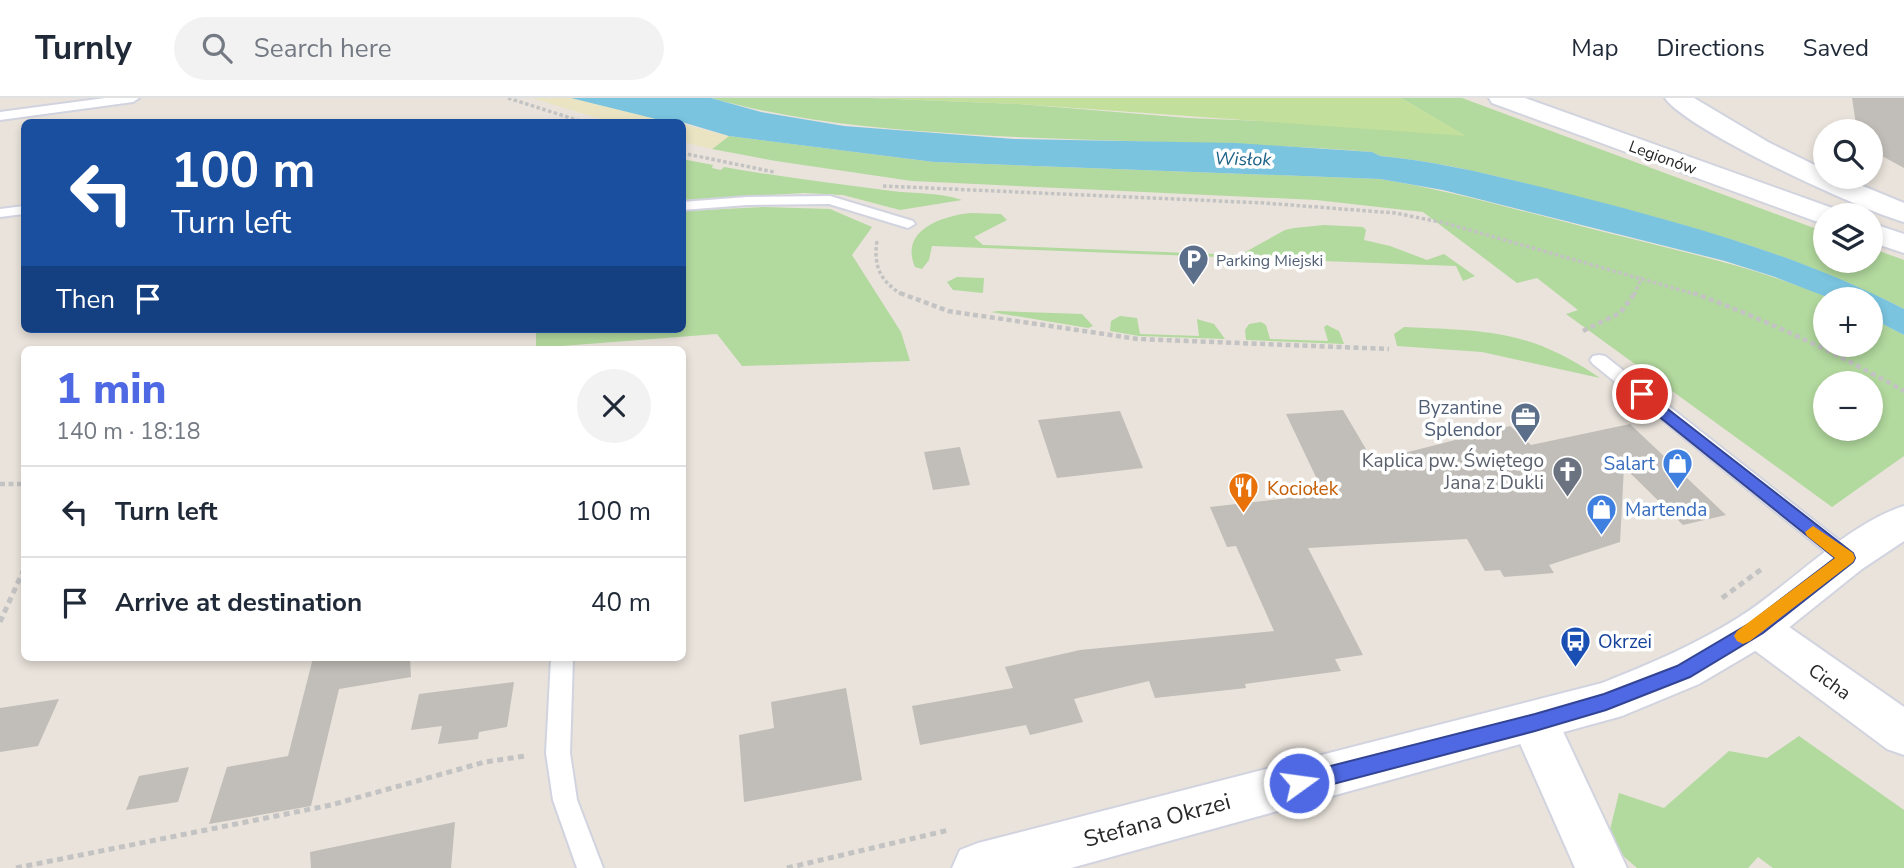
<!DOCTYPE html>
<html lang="en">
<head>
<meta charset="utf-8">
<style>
	body { margin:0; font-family:"Nunito Sans",sans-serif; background:#f2f2f3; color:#1f2937; height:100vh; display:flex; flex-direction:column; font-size:26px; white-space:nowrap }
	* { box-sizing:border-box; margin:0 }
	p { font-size:23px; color:#747a83 }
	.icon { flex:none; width:38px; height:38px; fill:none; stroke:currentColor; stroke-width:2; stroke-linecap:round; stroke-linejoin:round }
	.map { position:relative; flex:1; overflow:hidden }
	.drawer { position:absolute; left:21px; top:248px; width:665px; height:315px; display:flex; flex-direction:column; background:#fff; border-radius:10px; box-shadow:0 4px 10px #0003 }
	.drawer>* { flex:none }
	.guide { position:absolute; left:21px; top:21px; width:665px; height:214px; border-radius:10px; box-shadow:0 4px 10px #0003; background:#1a4fa0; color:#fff; overflow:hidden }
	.buttons { position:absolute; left:1813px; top:21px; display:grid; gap:14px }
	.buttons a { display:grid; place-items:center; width:70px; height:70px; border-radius:50%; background:#fff; box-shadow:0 4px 10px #0003; font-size:35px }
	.pin { position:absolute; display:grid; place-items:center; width:60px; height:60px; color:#fff; margin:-30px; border:4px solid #fff; border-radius:50%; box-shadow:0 2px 7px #0007 }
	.me { position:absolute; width:77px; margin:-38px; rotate:76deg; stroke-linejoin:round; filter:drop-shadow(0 0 5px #0008) }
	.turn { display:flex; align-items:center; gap:24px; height:147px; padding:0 35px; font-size:32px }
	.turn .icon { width:91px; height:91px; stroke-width:2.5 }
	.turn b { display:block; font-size:49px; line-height:60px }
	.then { display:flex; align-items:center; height:66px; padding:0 35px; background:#0003; gap:14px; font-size:26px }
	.round { display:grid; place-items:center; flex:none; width:74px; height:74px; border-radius:37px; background:#f2f2f3 }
	.headline { display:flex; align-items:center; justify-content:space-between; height:119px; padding:0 35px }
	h1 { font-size:42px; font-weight:800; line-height:52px; color:#4e69e3 }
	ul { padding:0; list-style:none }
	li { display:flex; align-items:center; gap:21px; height:91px; padding:0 35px; border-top:2px solid #e0e1e3 }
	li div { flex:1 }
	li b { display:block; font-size:26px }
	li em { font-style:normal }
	header { display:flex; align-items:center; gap:42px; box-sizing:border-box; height:98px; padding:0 35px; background:#fff; border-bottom:2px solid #e0e1e3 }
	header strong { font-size:33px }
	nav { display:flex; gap:38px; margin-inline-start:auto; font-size:24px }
	.search { width:490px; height:63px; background:#f2f2f3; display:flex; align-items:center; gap:18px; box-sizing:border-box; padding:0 24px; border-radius:38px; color:#747a83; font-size:26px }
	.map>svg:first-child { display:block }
	.green { fill:#b2d99e; fill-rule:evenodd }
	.sand { fill:#eae4c2 }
	.pitch { fill:#c2df9b }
	.water { fill:#7ac4df }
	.building { fill:#c1bdb8 }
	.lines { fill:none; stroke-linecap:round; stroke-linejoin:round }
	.lane-casing { stroke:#d1d3df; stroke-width:4 }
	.street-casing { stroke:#d1d3df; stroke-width:4 }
	.secondary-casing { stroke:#d1d3df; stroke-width:4 }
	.path-far2 { stroke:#c3c3c3; stroke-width:3.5; stroke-dasharray:3.5 2.5; stroke-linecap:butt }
	.path-far1 { stroke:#c3c3c3; stroke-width:4.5; stroke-dasharray:5 3.5; stroke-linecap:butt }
	.path { stroke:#c3c3c3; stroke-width:5; stroke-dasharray:6 4.5; stroke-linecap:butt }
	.lane { fill:#fff; fill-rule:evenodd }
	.street { fill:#fff; fill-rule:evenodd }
	.secondary { fill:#fff; fill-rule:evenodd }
	.route { fill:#4e69e3; stroke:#334494; stroke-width:2 }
	.slow { fill:#f59e0b }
	.labels { text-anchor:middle; stroke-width:7; stroke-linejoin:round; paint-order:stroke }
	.far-street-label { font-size:16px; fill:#282828; stroke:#fff }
	.far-service-label { font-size:16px; fill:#4e5e75; stroke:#fff; text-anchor:start }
	.far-water-label { font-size:18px; font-style:italic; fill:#1d6287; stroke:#fff }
	.service-label { font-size:19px; fill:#4e5e75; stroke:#fff; text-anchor:end }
	.worship-label { font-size:19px; fill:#5b616d; stroke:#fff; text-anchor:end }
	.shop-label { font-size:19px; fill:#366cbe; stroke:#fff; text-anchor:end }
	.food-label { font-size:19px; fill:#c56008; stroke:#fff; text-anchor:start }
	.transit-label { font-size:19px; fill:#164399; stroke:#fff; text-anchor:start }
	.street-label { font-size:19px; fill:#282828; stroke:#fff }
	.near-street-label { font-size:23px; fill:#282828; stroke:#fff }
</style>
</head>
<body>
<header>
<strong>Turnly</strong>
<div class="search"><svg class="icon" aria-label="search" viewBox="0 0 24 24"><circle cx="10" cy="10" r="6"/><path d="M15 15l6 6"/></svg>Search here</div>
<nav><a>Map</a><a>Directions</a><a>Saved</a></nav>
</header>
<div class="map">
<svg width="1904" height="770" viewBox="0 0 1904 770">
	<rect width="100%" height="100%" fill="#e9e3db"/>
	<g class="green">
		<path d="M 711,0 L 870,0 L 1019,6 L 1188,20 L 1308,25 L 1464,37 L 1401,0 L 1462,0 L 1825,134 L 1825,163 L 1871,163 L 1871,150 L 1904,162 L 1904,211 C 1800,158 1690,127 1578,99 C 1512,82 1448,64 1380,58 L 1371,54 C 1235,43 1099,45 963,36 C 877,31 794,23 711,0 Z"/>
		<path d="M 729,38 L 934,64 L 1380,81 C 1452,93 1521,113 1592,131 C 1674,152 1754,168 1832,201 L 1825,201 L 1825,247 L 1871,247 L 1871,220 L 1904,237 L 1904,358 L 1832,409 L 1566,216 L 1578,212 L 1537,180 L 1517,185 L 1423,114 L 1316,102 L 912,83 L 776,63 L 712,51 ZM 1825,285 L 1871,285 L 1871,331 L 1825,331 Z"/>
		<path d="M 682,61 L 713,67 L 712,70 L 721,72 L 724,69 C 780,79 836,86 892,93 C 915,96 940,94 962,102 L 900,112 L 843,97 L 804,95 L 683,102 Z"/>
		<polygon points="764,109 830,111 872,129 852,157 901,234 910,263 742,268 717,236 536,250 536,231 682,231 683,113"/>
		<path d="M 971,115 L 1001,116 L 1007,122 L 974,139 L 983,147 L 1240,157 L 1285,132 L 1294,130 L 1324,127 L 1363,129 L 1366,132 L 1364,142 L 1390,148 L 1427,162 L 1444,156 L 1475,178 L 1463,183 L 1456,168 L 932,148 L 929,162 L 922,171 L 915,169 C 899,132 942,118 971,115 Z"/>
		<polygon points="957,179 984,180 983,195 953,192 947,184"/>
		<polygon points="998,213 1082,216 1093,228 1088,230 991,214"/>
		<polygon points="1120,218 1137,220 1140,236 1199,238 1197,221 1200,222 1214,226 1225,241 1139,238 1110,233 1111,223"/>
		<polygon points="1261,224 1266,227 1270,241 1328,243 1324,229 1327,227 1339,233 1344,246 1246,242 1245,232 1249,226"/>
		<path d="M 1404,229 C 1486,233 1529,231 1600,280 L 1482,254 L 1397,248 L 1394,236 Z"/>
		<polygon points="1799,638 1904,712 1904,770 1773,770 1758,759 1748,770 1637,770 1607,744 1619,695 1664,710 1729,653 1767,660"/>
	</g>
	<g class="sand">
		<polygon points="532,0 571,0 674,24 610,24"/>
		<polygon points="682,26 729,38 712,51 683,44"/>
	</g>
	<polygon class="pitch" points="870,0 1401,0 1466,38 1019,6"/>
	<path class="water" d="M 571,0 L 711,0 L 761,14 L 844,28 L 1014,41 L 1236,45 L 1372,54 L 1380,58 C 1446,64 1508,81 1573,97 C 1686,126 1799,157 1904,211 L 1904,237 L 1871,220 L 1871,201 L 1832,201 L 1775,179 L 1725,163 L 1443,92 L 1380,81 L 934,64 L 729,38 L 682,24 L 664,23 Z"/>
	<g class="building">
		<polygon points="1852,0 1904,0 1904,70 1871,52 1871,33 1857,33"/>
		<polygon points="1343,312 1373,363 1510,328 1531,347 1630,326 1726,417 1683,427 1624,369 1620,444 1549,467 1554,475 1504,479 1500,472 1485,473 1467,441 1308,450 1363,557 1335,561 1341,573 1245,586 1246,590 1155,600 1149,583 1074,601 1083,624 1030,637 1026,627 920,647 912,608 1013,590 1005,569 1080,552 1274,533 1236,448 1227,449 1210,409 1324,396 1286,316"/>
		<polygon points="1120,313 1143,370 1057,380 1038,322"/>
		<polygon points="960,349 970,387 933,392 924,354"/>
		<polygon points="313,560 410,560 411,579 339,591 311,708 209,726 227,669 288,658"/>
		<polygon points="514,584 507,629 479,634 478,641 438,646 442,628 411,632 419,596"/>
		<polygon points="846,590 862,682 744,704 739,637 774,630 771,604"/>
		<polygon points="59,601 38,648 0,654 0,610"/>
		<polygon points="189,669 178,704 126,712 139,678"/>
		<polygon points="455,724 451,770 311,770 310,754"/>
	</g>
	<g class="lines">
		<defs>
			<g id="lane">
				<polygon points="105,0 139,0 133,4 0,22 0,14"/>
				<polygon points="830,98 913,123 915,126 908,130 829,106 747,107 682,112 682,104 747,99"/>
				<polygon points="24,108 24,116 0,119 0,111"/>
				<polygon points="1599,257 1605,258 1854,454 1857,460 1854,466 1847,468 1840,466 1593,266 1590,262 1593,258"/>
				<polygon points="551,560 573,560 570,655 577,702 603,770 577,770 553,702 546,655"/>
			</g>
			<g id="street">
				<path d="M 1665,0 L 1694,0 L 1768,44 L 1825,72 L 1825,79 L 1841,79 L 1904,105 L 1904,124 C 1862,113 1687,32 1665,0 Z"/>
				<polygon points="1757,512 1772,517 1904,609 1904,657 1887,651 1742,543 1735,530 1742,517"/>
				<polygon points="1535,604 1552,610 1627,770 1575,770 1511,625 1518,610"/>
			</g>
			<g id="secondary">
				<polygon points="1489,0 1525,0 1835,111 1839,117 1825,117 1825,126 1815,123 1492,5"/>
				<polygon points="1871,125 1904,136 1904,155 1871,144"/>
				<path d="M 1904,408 L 1904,443 L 1862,471 L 1772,543 L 1699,586 L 1622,618 L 1071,770 L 952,770 L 960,752 L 978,745 L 1602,585 C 1650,566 1697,546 1741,518 C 1791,486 1847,426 1904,408 Z"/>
			</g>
		</defs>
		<use href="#lane" class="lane-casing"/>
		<use href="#street" class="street-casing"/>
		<use href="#secondary" class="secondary-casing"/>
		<g class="path-far2">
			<polyline points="508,0 583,24"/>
			<polyline points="682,55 774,74"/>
			<polyline points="883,88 1264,105 1395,115 1445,125 1698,197"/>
			<path d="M 877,143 C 873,169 881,184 903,197"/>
			<polyline points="1634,197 1642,179"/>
		</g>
		<g class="path-far1">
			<polyline points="900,195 948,213 1138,241 1389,251"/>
			<path d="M 1693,195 C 1767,222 1836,255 1904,293"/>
			<polyline points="1583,233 1620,215 1635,195"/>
			<polyline points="0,386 24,386"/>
		</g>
		<g class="path">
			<polyline points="1722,500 1763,470"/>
			<polyline points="0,524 24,471"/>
			<polyline points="16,770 331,707 485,664 525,658"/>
			<polyline points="787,770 949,732"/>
		</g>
		<use href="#lane" class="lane"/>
		<use href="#street" class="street"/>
		<use href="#secondary" class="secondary"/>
	</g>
	<polygon class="route" points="1642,291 1853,455 1855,460 1853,464 1763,535 1690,579 1606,612 1535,633 1299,695 1292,692 1289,685 1292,679 1299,676 1535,616 1604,596 1677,568 1750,525 1835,460 1636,300 1634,296 1636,293"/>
	<polygon class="slow" points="1813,428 1853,455 1855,460 1853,464 1750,543 1743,546 1737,543 1734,538 1737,533 1835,460 1807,438 1805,434"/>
	<defs>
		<symbol id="parking-pin" viewBox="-11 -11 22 30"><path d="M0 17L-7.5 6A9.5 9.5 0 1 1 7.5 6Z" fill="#5c6f8a" stroke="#fff"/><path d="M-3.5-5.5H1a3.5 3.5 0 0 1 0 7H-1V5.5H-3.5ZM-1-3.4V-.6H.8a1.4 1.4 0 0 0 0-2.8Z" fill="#fff"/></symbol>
		<symbol id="office-pin" viewBox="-11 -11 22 30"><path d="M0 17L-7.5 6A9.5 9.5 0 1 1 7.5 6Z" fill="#5c6f8a" stroke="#fff"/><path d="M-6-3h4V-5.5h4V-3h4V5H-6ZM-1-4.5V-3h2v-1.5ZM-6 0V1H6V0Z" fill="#fff"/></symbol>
		<symbol id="shop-pin" viewBox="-11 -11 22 30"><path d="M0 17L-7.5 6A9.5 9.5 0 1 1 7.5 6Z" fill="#3f7fe0" stroke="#fff"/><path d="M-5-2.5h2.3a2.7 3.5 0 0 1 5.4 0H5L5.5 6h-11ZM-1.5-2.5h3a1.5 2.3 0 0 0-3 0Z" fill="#fff"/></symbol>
		<symbol id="church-pin" viewBox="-11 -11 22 30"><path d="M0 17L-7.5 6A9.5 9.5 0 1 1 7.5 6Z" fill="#6b7280" stroke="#fff"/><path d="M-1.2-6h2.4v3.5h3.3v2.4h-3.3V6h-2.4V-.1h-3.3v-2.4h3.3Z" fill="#fff"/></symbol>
		<symbol id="restaurant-pin" viewBox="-11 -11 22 30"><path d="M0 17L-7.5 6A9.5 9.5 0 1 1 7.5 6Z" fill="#e8710a" stroke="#fff"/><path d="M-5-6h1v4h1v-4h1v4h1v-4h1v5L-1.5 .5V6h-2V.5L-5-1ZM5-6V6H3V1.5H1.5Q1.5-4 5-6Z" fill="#fff"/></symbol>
		<symbol id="bus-pin" viewBox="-11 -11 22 30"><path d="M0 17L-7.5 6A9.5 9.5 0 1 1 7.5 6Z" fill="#1a4fb4" stroke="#fff"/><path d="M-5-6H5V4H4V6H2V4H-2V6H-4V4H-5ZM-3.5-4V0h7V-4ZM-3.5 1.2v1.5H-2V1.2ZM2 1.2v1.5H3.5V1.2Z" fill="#fff"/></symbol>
	</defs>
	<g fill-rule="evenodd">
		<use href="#parking-pin" x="1176" y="144" width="35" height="47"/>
		<use href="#office-pin" x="1508" y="302" width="35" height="47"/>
		<use href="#shop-pin" x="1660" y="348" width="35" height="47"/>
		<use href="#church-pin" x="1550" y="356" width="35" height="47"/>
		<use href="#restaurant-pin" x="1226" y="372" width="35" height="47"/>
		<use href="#shop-pin" x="1584" y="394" width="35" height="47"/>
		<use href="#bus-pin" x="1558" y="526" width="35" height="47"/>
	</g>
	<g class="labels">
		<g class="far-street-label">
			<text transform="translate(1663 59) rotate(20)" y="6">Legionów</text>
		</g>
		<g class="far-service-label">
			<text x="1216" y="168">Parking Miejski</text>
		</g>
		<g class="far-water-label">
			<text transform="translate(1243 61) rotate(1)" y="6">Wisłok</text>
		</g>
		<g class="service-label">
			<text x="1502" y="316">Byzantine<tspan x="1502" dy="22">Splendor</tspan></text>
		</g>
		<g class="worship-label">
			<text x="1544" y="369">Kaplica pw. Świętego<tspan x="1544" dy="22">Jana z Dukli</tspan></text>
		</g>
		<g class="shop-label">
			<text x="1655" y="372">Salart</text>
			<text x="1625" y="418" text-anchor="start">Martenda</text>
		</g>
		<g class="food-label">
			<text x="1267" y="397">Kociołek</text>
		</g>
		<g class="transit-label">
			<text x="1598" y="550">Okrzei</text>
		</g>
		<g class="street-label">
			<text transform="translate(1830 583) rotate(36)" y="7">Cicha</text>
		</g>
		<g class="near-street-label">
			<text transform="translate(1157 722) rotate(-15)" y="8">Stefana Okrzei</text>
		</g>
	</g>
</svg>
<div class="buttons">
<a><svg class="icon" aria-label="search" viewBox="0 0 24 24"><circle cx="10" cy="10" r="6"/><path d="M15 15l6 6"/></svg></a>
<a><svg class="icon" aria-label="layers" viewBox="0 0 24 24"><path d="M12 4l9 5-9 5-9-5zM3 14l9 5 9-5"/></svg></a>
<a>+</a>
<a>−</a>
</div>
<div class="pin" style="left:1642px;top:296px;background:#d93025"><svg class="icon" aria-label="arrive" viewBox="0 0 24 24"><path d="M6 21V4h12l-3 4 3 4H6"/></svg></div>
<svg class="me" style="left:1299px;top:685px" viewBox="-20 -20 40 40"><circle r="17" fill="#4e69e3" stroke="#fff" stroke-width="3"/><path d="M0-11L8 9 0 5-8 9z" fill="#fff"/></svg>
<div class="guide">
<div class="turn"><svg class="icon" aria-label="left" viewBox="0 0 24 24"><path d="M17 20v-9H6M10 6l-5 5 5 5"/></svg><div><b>100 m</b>Turn left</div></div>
<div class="then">Then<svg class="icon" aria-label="arrive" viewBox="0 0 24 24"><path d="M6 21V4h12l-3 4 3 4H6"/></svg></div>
</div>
<section class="drawer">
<div class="headline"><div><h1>1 min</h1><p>140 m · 18:18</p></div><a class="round"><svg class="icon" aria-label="close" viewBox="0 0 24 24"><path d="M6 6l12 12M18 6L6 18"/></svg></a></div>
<ul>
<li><svg class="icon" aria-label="left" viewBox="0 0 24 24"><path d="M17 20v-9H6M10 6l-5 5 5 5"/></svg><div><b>Turn left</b></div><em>100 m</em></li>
<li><svg class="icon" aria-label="arrive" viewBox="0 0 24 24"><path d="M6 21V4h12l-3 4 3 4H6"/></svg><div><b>Arrive at destination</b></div><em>40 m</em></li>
</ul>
</section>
</div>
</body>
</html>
